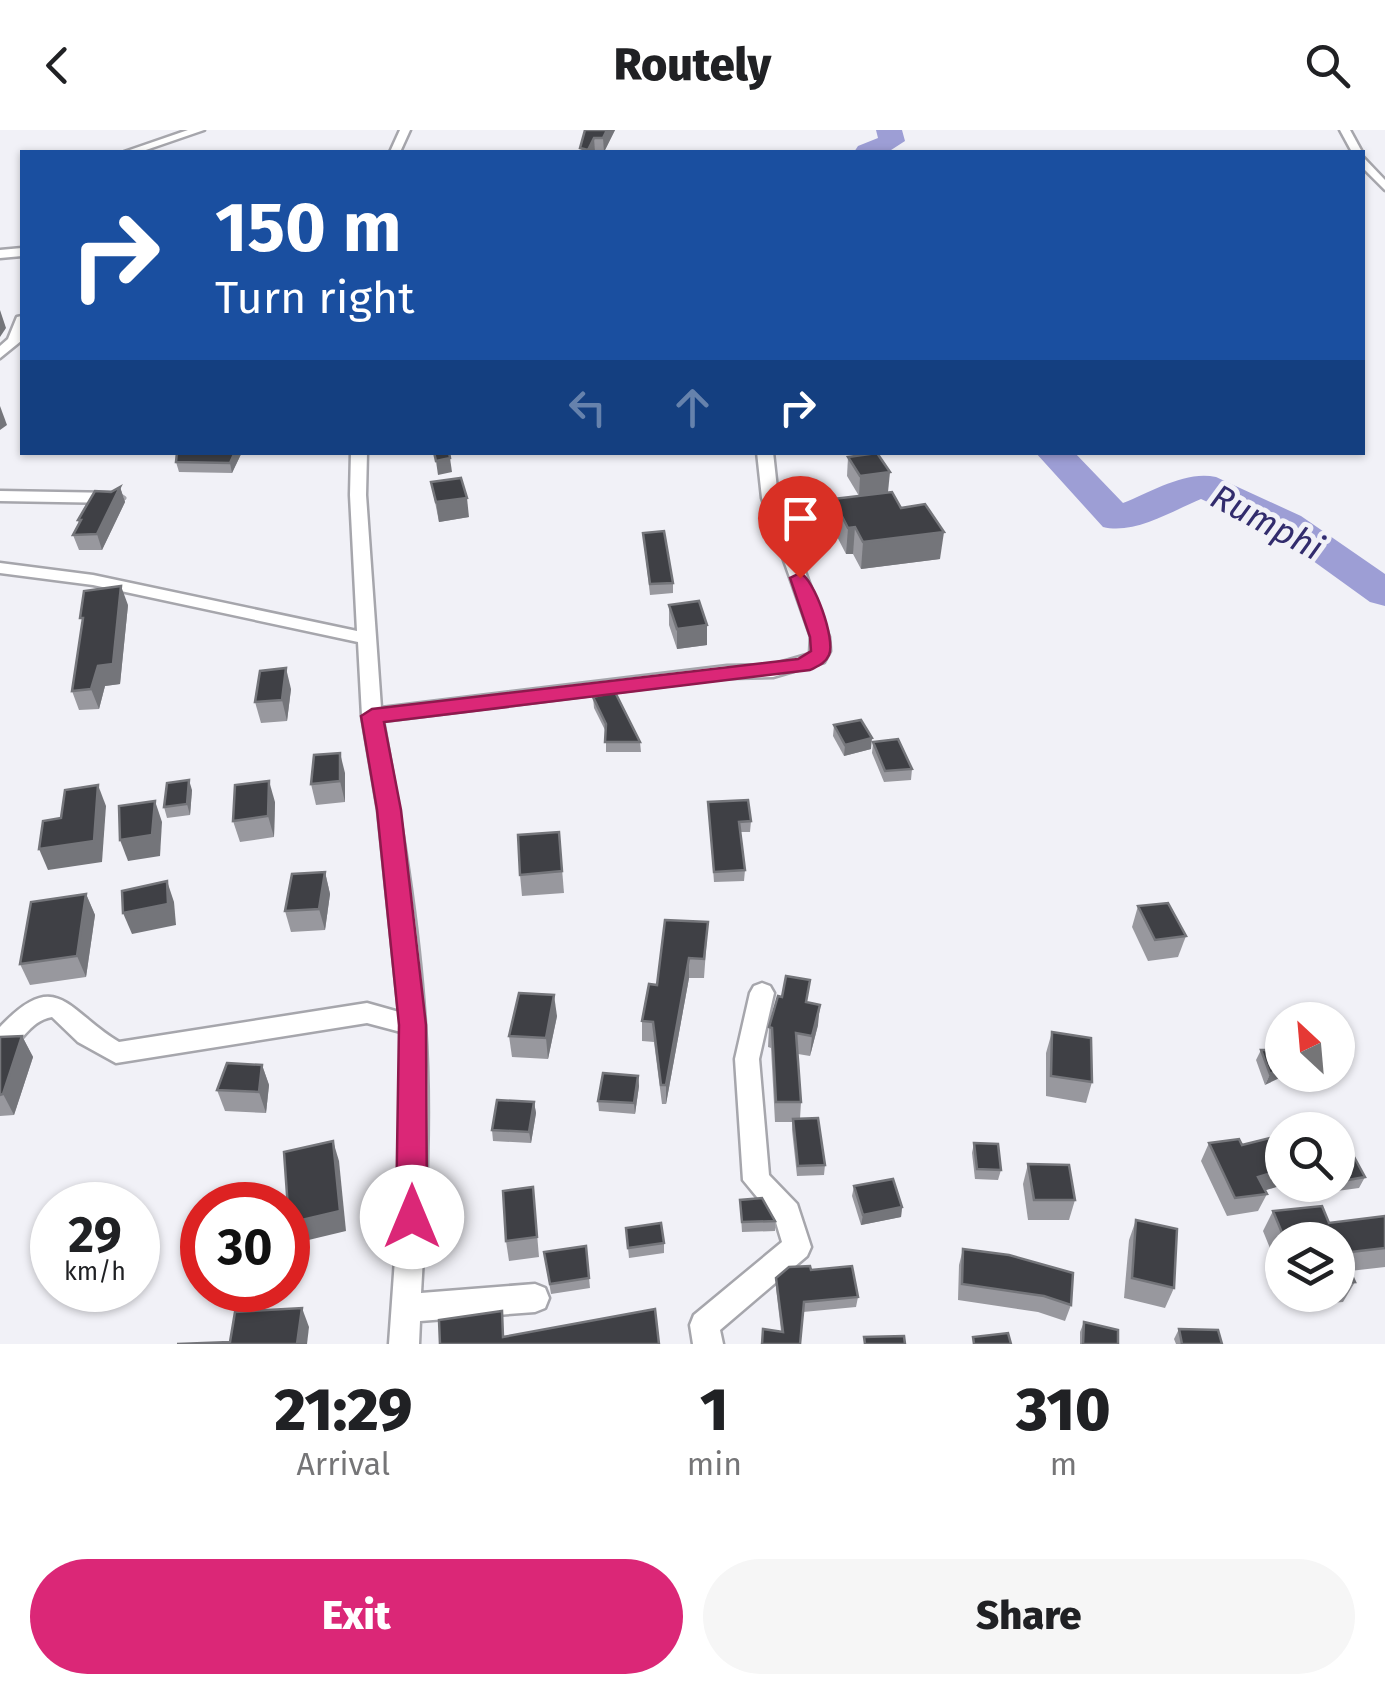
<!DOCTYPE html>
<html lang="en">
<head>
<meta charset="utf-8">
<style>
	body { margin:0; font-family:"Fira Sans",sans-serif; background:#f6f6f6; color:#202124; height:100vh; display:flex; flex-direction:column; font-size:38px; white-space:nowrap }
	* { box-sizing:border-box; margin:0 }
	p { font-size:32px; color:#757577 }
	.icon { flex:none; width:55px; height:55px; fill:none; stroke:currentColor; stroke-width:2; stroke-linecap:round; stroke-linejoin:round }
	.map { position:relative; height:1214px; overflow:hidden }
	.drawer { display:flex; flex-direction:column; background:#fff; flex:1 }
	.drawer>* { flex:none }
	.guide { position:absolute; left:20px; top:20px; width:1345px; height:305px; border-radius:0px; box-shadow:0 2px 8px #0004; background:#1a4fa0; color:#fff; overflow:hidden }
	.needle { width:65px; rotate:334deg }
	.tools { position:absolute; left:1265px; top:872px; display:grid; gap:20px }
	.tools a { display:grid; place-items:center; width:90px; height:90px; border-radius:50%; background:#fff; box-shadow:0 2px 8px #0004; font-size:50px }
	.speed { position:absolute; left:30px; top:1052px; display:flex; gap:20px; font-size:50px; font-weight:700; text-align:center }
	.speed>* { display:grid; place-content:center; width:130px; height:130px; border-radius:50%; background:#fff; box-shadow:0 2px 8px #0004; line-height:1 }
	.speed small { font-size:25px; font-weight:400 }
	.speed .limit { border:15px solid #d22; background:#fff; color:#111 }
	.pin { position:absolute; display:grid; place-items:center; width:85px; height:85px; color:#fff; margin:-102px -42px; border-radius:50% 50% 50% 0; rotate:-45deg; box-shadow:0 0 10px #0007 }
	.pin .icon { rotate:45deg }
	.me { position:absolute; width:110px; margin:-55px; rotate:0deg; stroke-linejoin:round; filter:drop-shadow(0 0 8px #0008) }
	.turn { display:flex; align-items:center; gap:35px; height:210px; padding:0 30px; font-size:45px }
	.turn .icon { width:130px; height:130px; stroke-width:2.5 }
	.turn b { display:block; font-size:70px; line-height:85px }
	.lanes { display:flex; align-items:center; height:95px; padding:0 30px; background:#0003; justify-content:center; gap:50px; direction:ltr }
	.lanes .off { opacity:.35 }
	.eta { display:flex; justify-content:space-evenly; align-items:center; height:170px; text-align:center }
	.eta b { font-size:60px; font-weight:800; line-height:70px }
	.primary-button { display:flex; gap:20px; margin-top:auto; padding:20px 30px }
	.primary-button a { flex:1; height:115px; border-radius:60px; background:#db2777; color:#fff; font-size:40px; font-weight:800; line-height:115px; text-align:center }
	.primary-button a+a { background:#f6f6f6; color:#202124 }
	header { display:flex; justify-content:space-between; align-items:center; height:130px; padding:0 30px; background:#fff; font-size:45px; font-weight:800 }
	.map>svg:first-child { display:block }
	.lines { fill:none; stroke-linecap:round; stroke-linejoin:round }
	.river { fill:#9d9ed5; fill-rule:evenodd }
	.minor-casing { stroke:#a6a6ac; stroke-width:5 }
	.minor { fill:#fff; fill-rule:evenodd }
	.wall { fill:#98989e }
	.shaded-wall { fill:#74757a }
	.building { fill:#3f4045; stroke:#74757a; stroke-width:2.5 }
	.route { fill:#db2777; stroke:#8e194d; stroke-width:2.5 }
	.labels { text-anchor:middle; stroke-width:10; stroke-linejoin:round; paint-order:stroke }
	.water-label { font-size:35px; font-style:italic; fill:#322c6d; stroke:#f1f1f7 }
</style>
</head>
<body>
<header><svg class="icon" aria-label="back" viewBox="0 0 24 24"><path d="M15 5l-7 7 7 7"/></svg>Routely<svg class="icon" aria-label="search" viewBox="0 0 24 24"><circle cx="10" cy="10" r="6"/><path d="M15 15l6 6"/></svg></header>
<div class="map">
<svg width="1385" height="1214" viewBox="0 0 1385 1214">
	<rect width="100%" height="100%" fill="#f1f1f7"/>
	<g class="lines">
		<g class="river">
			<polygon points="876,0 902,0 905,11 888,22 854,22 858,16 878,8"/>
			<path d="M 1035,322 L 1074,322 L 1123,373 C 1151,362 1186,340 1216,347 L 1301,386 L 1385,444 L 1385,476 L 1370,472 L 1273,402 L 1201,369 C 1172,381 1134,405 1103,397 Z"/>
		</g>
		<defs>
			<g id="minor">
				<polygon points="188,0 204,0 140,22 124,22"/>
				<polygon points="400,0 410,0 400,22 390,22"/>
				<polygon points="1340,0 1350,0 1362,22 1352,22"/>
				<polygon points="1362,26 1385,50 1385,60 1362,37"/>
				<polygon points="22,118 22,126 0,128 0,120"/>
				<polygon points="22,186 21,211 0,228 0,216 8,209 17,187"/>
				<path d="M 351,322 L 367,322 L 366,365 L 381,578 L 727,536 L 772,535 L 810,524 L 811,507 L 762,368 L 757,322 L 773,322 L 778,368 L 829,507 L 830,521 L 824,532 L 773,547 L 727,548 L 383,591 C 401,690 419,794 425,895 C 431,983 426,1075 421,1163 L 535,1154 L 545,1158 L 549,1168 L 545,1178 L 535,1182 L 420,1191 L 419,1214 L 389,1214 L 398,1087 L 401,902 L 367,893 L 116,933 L 78,912 L 52,887 C 28,891 22,916 0,924 L 0,897 C 57,836 67,881 119,912 L 367,873 L 399,882 L 378,680 L 362,586 L 358,512 L 93,455 L 0,443 L 0,433 L 93,445 L 357,501 L 350,365 Z"/>
				<polygon points="0,361 116,363 124,368 116,373 0,371"/>
				<polygon points="762,853 770,856 774,863 759,929 769,1045 797,1074 811,1117 807,1126 720,1200 723,1214 693,1214 690,1195 694,1185 782,1112 775,1089 743,1050 735,929 750,863 754,856"/>
			</g>
		</defs>
		<use href="#minor" class="minor-casing"/>
		<use href="#minor" class="minor"/>
	</g>
	<g class="wall">
		<polygon points="585,0 615,0 604,22 581,22"/>
		<polygon points="177,322 242,322 232,343 179,342 176,332"/>
		<polygon points="877,323 859,366 847,346 848,327"/>
		<polygon points="431,352 469,387 439,392"/>
		<polygon points="120,357 125,372 102,420 79,420 73,405 79,394 78,390 111,362"/>
		<polygon points="833,369 901,378 940,429 861,439 853,424 846,424 831,395"/>
		<polygon points="643,403 673,453 673,463 650,465"/>
		<polygon points="128,475 120,554 105,556 99,579 79,580 72,561"/>
		<polygon points="669,475 707,495 707,515 677,519 669,495"/>
		<polygon points="291,559 287,591 261,593 255,572"/>
		<polygon points="593,567 640,612 641,622 606,622 606,602 594,578"/>
		<polygon points="834,595 871,619 844,626 833,606"/>
		<polygon points="873,612 912,639 911,650 884,652 872,623"/>
		<polygon points="345,643 345,672 316,675 311,654"/>
		<polygon points="192,660 190,685 167,688 164,677"/>
		<polygon points="275,672 274,707 240,712 233,691"/>
		<polygon points="708,672 751,691 750,702 740,702 745,740 744,751 714,752"/>
		<polygon points="559,702 564,763 522,766 520,745"/>
		<polygon points="325,742 330,764 325,800 291,802 285,781"/>
		<polygon points="86,764 95,785 86,847 30,855 20,834"/>
		<polygon points="1138,776 1186,806 1178,827 1148,831 1132,797"/>
		<polygon points="708,792 704,848 689,848 666,974 662,974 654,912 642,911 642,891 657,855"/>
		<polygon points="808,872 818,895 810,926 798,924 801,972 800,989 825,1035 824,1045 797,1046 792,1000 792,992 775,992 771,918 768,917 769,897"/>
		<polygon points="557,886 548,929 512,927 509,906"/>
		<polygon points="1052,902 1092,952 1086,973 1046,966 1046,923"/>
		<polygon points="22,906 33,927 14,985 0,986 0,907"/>
		<polygon points="1261,920 1282,920 1265,955 1256,930"/>
		<polygon points="262,935 269,955 266,983 225,981 217,960"/>
		<polygon points="638,946 639,956 635,984 599,981 598,971"/>
		<polygon points="534,972 536,983 531,1013 493,1011 492,1000"/>
		<polygon points="1338,1004 1365,1047 1359,1058 1337,1061 1334,1055 1338,1055"/>
		<polygon points="974,1013 1001,1040 998,1050 975,1049 972,1023"/>
		<polygon points="1209,1013 1242,1015 1283,1055 1265,1060 1267,1064 1258,1081 1227,1086 1201,1031"/>
		<polygon points="1028,1034 1075,1070 1069,1090 1028,1090 1023,1054"/>
		<polygon points="854,1056 902,1077 901,1087 861,1095 852,1066"/>
		<polygon points="533,1057 539,1127 509,1131 506,1111"/>
		<polygon points="740,1070 775,1091 775,1101 742,1102"/>
		<polygon points="1273,1081 1329,1093 1385,1086 1385,1137 1350,1141 1355,1152 1343,1172 1294,1176 1289,1165 1338,1165 1338,1110 1282,1110 1282,1148 1263,1101"/>
		<polygon points="1136,1090 1174,1158 1165,1178 1124,1168 1129,1110"/>
		<polygon points="626,1098 664,1113 664,1123 629,1128"/>
		<polygon points="586,1116 590,1158 551,1164 544,1122"/>
		<polygon points="963,1119 1071,1175 1065,1191 1038,1182 958,1170 959,1135"/>
		<polygon points="811,1140 858,1167 856,1177 803,1182 800,1214 781,1201 776,1158 776,1148"/>
		<polygon points="1084,1192 1118,1214 1080,1214 1080,1202"/>
		<polygon points="1179,1199 1222,1214 1176,1214 1174,1209"/>
	</g>
	<g class="shaded-wall">
		<polygon points="607,0 615,0 604,22 603,8"/>
		<polygon points="594,8 595,22 589,22 588,20"/>
		<polygon points="0,180 6,198 0,207"/>
		<polygon points="0,276 7,295 0,300"/>
		<polygon points="235,322 242,322 232,343 230,333"/>
		<polygon points="450,328 452,342 438,345 436,331"/>
		<polygon points="890,342 888,362 859,366 860,346"/>
		<polygon points="120,357 125,372 102,420 97,404"/>
		<polygon points="467,368 469,387 439,392 436,372"/>
		<polygon points="855,397 853,424 846,424 848,398"/>
		<polygon points="944,402 940,429 861,439 863,412"/>
		<polygon points="121,456 128,475 120,554 105,556 99,579 91,559"/>
		<polygon points="707,495 707,515 677,519 677,499"/>
		<polygon points="286,538 291,559 287,591 282,570"/>
		<polygon points="872,608 871,619 844,626 845,615"/>
		<polygon points="340,623 345,643 345,672 340,651"/>
		<polygon points="189,650 192,660 190,685 187,674"/>
		<polygon points="269,651 275,672 274,707 268,686"/>
		<polygon points="98,655 106,676 102,732 48,740 39,719"/>
		<polygon points="155,671 162,692 160,726 128,731 120,710"/>
		<polygon points="325,742 330,764 325,800 319,779"/>
		<polygon points="167,751 174,772 176,795 132,804 123,783"/>
		<polygon points="86,764 95,785 86,847 77,826"/>
		<polygon points="689,828 689,848 666,974 666,955"/>
		<polygon points="554,865 557,886 548,929 546,908"/>
		<polygon points="820,875 818,895 810,926 812,906"/>
		<polygon points="22,906 33,927 14,985 3,964"/>
		<polygon points="262,935 269,955 266,983 259,962"/>
		<polygon points="1282,938 1282,945 1286,945 1265,955 1270,944"/>
		<polygon points="638,946 639,956 635,984 634,973"/>
		<polygon points="534,972 536,983 531,1013 529,1002"/>
		<polygon points="333,1011 339,1031 346,1101 296,1113 289,1093"/>
		<polygon points="1282,1040 1283,1055 1250,1065 1258,1047"/>
		<polygon points="902,1077 901,1087 861,1095 863,1085"/>
		<polygon points="302,1178 309,1197 307,1214 297,1214"/>
	</g>
	<g class="building">
		<polygon points="585,0 607,0 603,8 594,8 588,20 580,18"/>
		<polygon points="177,322 235,322 230,333 176,332"/>
		<polygon points="434,322 449,322 450,328 436,331"/>
		<polygon points="877,323 890,342 860,346 848,327"/>
		<polygon points="461,348 467,368 436,372 431,352"/>
		<polygon points="120,357 97,404 73,405 81,390 78,390 95,361 111,362"/>
		<polygon points="892,362 901,378 925,374 944,402 863,412 855,397 848,398 833,369"/>
		<polygon points="664,401 673,453 650,454 643,403"/>
		<polygon points="121,456 113,534 98,536 91,559 72,561 83,488 80,488 84,461"/>
		<polygon points="699,471 707,495 677,499 669,475"/>
		<polygon points="286,538 282,570 255,572 260,541"/>
		<polygon points="615,562 640,612 605,612 606,594 593,567"/>
		<polygon points="861,590 872,608 845,615 834,595"/>
		<polygon points="898,609 912,639 885,641 873,612"/>
		<polygon points="340,623 340,651 311,654 314,625"/>
		<polygon points="189,650 187,674 164,677 167,653"/>
		<polygon points="269,651 268,686 233,691 235,655"/>
		<polygon points="98,655 94,711 39,719 43,691 61,688 65,660"/>
		<polygon points="748,670 751,691 739,692 745,740 714,742 708,672"/>
		<polygon points="155,671 152,705 120,710 119,676"/>
		<polygon points="559,702 562,741 520,745 518,705"/>
		<polygon points="325,742 319,779 285,781 292,744"/>
		<polygon points="167,751 168,774 123,783 122,761"/>
		<polygon points="86,764 77,826 20,834 31,772"/>
		<polygon points="1168,773 1186,806 1155,810 1138,776"/>
		<polygon points="665,790 708,792 704,829 689,828 666,955 661,955 653,892 642,891 649,854 657,855"/>
		<polygon points="786,846 810,850 806,872 820,875 812,906 796,903 801,972 776,972 772,898 769,897 778,866 782,867"/>
		<polygon points="519,863 554,865 546,908 509,906"/>
		<polygon points="1052,902 1091,908 1092,952 1051,946"/>
		<polygon points="22,906 3,964 0,965 0,907"/>
		<polygon points="1261,920 1282,920 1282,938 1270,944"/>
		<polygon points="227,933 262,935 259,962 217,960"/>
		<polygon points="603,943 638,946 634,973 598,971"/>
		<polygon points="497,970 534,972 529,1002 492,1000"/>
		<polygon points="818,988 825,1035 798,1036 793,989"/>
		<polygon points="1341,1003 1365,1047 1342,1051 1338,1042 1338,1004"/>
		<polygon points="1282,1005 1282,1040 1258,1047 1267,1064 1235,1068 1209,1013 1239,1009 1242,1015"/>
		<polygon points="333,1011 340,1081 289,1093 284,1022"/>
		<polygon points="974,1013 998,1014 1001,1040 977,1039"/>
		<polygon points="1028,1034 1069,1035 1075,1070 1034,1070"/>
		<polygon points="893,1049 902,1077 863,1085 854,1056"/>
		<polygon points="533,1057 537,1107 506,1111 503,1061"/>
		<polygon points="762,1068 775,1091 742,1092 740,1070"/>
		<polygon points="1322,1076 1329,1093 1385,1086 1385,1118 1342,1123 1355,1152 1338,1153 1338,1110 1285,1110 1273,1081"/>
		<polygon points="1136,1090 1177,1099 1174,1158 1132,1148"/>
		<polygon points="661,1093 664,1113 628,1118 626,1098"/>
		<polygon points="586,1116 589,1148 550,1154 544,1122"/>
		<polygon points="963,1119 1009,1125 1073,1143 1071,1175 1044,1166 962,1154"/>
		<polygon points="810,1136 811,1140 852,1136 858,1167 804,1172 800,1214 762,1214 763,1199 783,1202 776,1148 789,1137"/>
		<polygon points="302,1178 297,1214 177,1214 230,1212 235,1182"/>
		<polygon points="655,1179 659,1214 440,1214 439,1190 502,1181 503,1207"/>
		<polygon points="1084,1192 1118,1200 1118,1214 1083,1214"/>
		<polygon points="1179,1199 1218,1200 1222,1214 1182,1214"/>
		<polygon points="1008,1203 1011,1214 974,1214 973,1207"/>
		<polygon points="904,1206 905,1214 865,1214 864,1207"/>
	</g>
	<path class="route" d="M 800,443 C 814,448 836,510 829,525 C 825,534 818,536 810,540 L 384,592 L 401,680 L 426,895 L 427,1087 L 422,1097 L 412,1101 L 401,1097 L 396,1087 L 399,895 L 377,680 L 361,586 L 372,579 L 798,529 L 811,521 L 810,507 L 790,448 Z"/>
	<g class="labels">
		<g class="water-label">
			<text transform="translate(1267 392) rotate(28)" y="12">Rumphi</text>
		</g>
	</g>
</svg>
<div class="tools">
<a><svg class="needle" viewBox="-14 -14 28 28"><path d="M0-13l5 13h-10z" fill="#e53935"/><path d="M0 13l5-13h-10z" fill="#757577"/></svg></a>
<a><svg class="icon" aria-label="search" viewBox="0 0 24 24"><circle cx="10" cy="10" r="6"/><path d="M15 15l6 6"/></svg></a>
<a><svg class="icon" aria-label="layers" viewBox="0 0 24 24"><path d="M12 4l9 5-9 5-9-5zM3 14l9 5 9-5"/></svg></a>
</div>
<div class="speed"><div>29<small>km/h</small></div><div class="limit">30</div></div>
<div class="pin" style="left:800px;top:448px;background:#d93025"><svg class="icon" aria-label="arrive" viewBox="0 0 24 24"><path d="M6 21V4h12l-3 4 3 4H6"/></svg></div>
<svg class="me" style="left:412px;top:1087px" viewBox="-20 -20 40 40"><circle r="19" fill="#fff"/><path d="M0-13L10 11 0 6-10 11z" fill="#db2777"/></svg>
<div class="guide">
<div class="turn"><svg class="icon" aria-label="right" viewBox="0 0 24 24"><path d="M7 20v-9h11M14 6l5 5-5 5"/></svg><div><b>150 m</b>Turn right</div></div>
<div class="lanes"><svg class="icon off" aria-label="left" viewBox="0 0 24 24"><path d="M17 20v-9H6M10 6l-5 5 5 5"/></svg><svg class="icon off" aria-label="ahead" viewBox="0 0 24 24"><path d="M12 20V5M6 11l6-6 6 6"/></svg><svg class="icon" aria-label="right" viewBox="0 0 24 24"><path d="M7 20v-9h11M14 6l5 5-5 5"/></svg></div>
</div>
</div>
<section class="drawer">
<div class="eta">
<div><b>21:29</b><p>Arrival</p></div>
<div><b>1</b><p>min</p></div>
<div><b>310</b><p>m</p></div>
</div>
<div class="primary-button"><a>Exit</a><a>Share</a></div>
</section>
</body>
</html>
